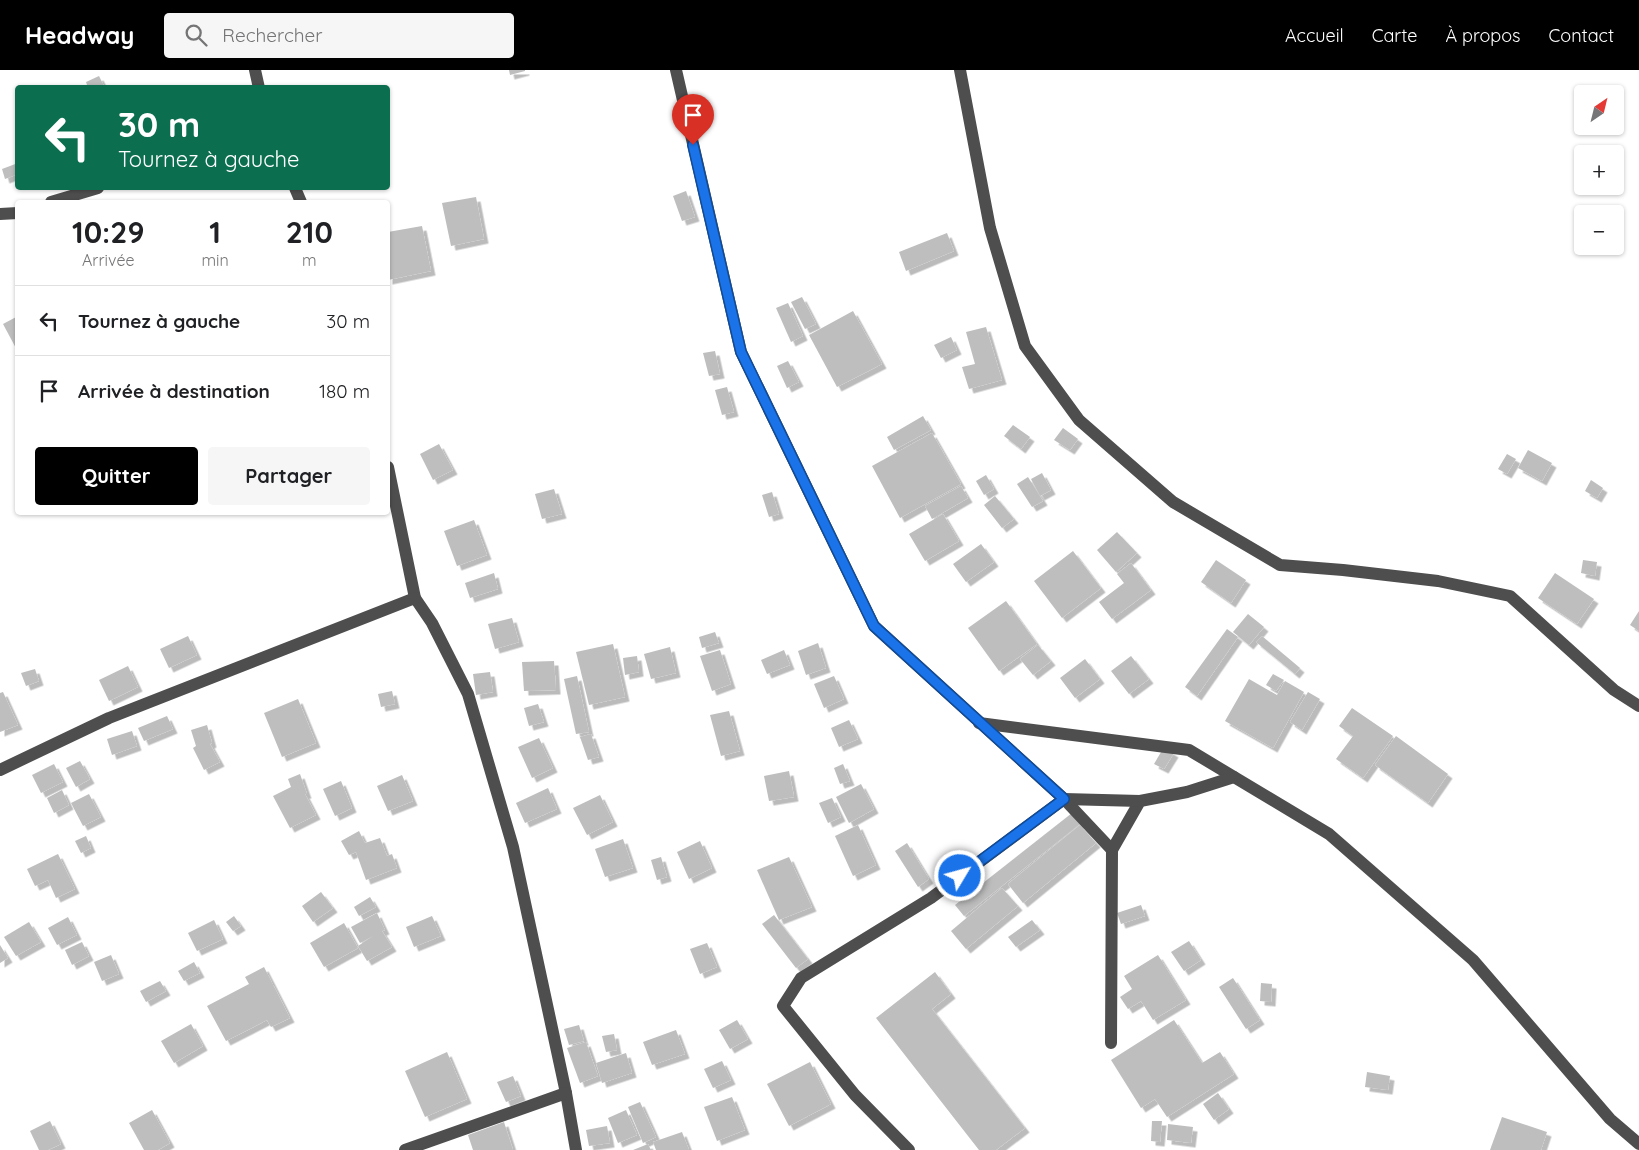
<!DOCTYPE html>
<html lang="fr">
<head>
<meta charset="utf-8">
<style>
	body { margin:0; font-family:Quicksand,sans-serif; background:#f6f6f6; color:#202124; height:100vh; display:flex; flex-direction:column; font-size:19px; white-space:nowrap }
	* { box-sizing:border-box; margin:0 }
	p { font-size:16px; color:#757577 }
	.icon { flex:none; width:28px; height:28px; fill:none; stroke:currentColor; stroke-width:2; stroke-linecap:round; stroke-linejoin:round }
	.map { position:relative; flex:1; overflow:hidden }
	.details { position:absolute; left:15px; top:130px; width:375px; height:315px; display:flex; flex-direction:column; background:#fff; border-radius:5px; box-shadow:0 1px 4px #0004 }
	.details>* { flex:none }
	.guide { position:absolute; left:15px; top:15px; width:375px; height:105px; border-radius:5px; box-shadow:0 1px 4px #0004; background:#0b6e4f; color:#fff; overflow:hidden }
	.needle { width:32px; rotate:35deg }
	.tools { position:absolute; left:1574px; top:15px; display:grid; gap:10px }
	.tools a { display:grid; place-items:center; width:50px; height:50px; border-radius:5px; background:#fff; box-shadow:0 1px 4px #0004; font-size:25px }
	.pin { position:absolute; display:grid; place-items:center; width:42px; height:42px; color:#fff; margin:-51px -21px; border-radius:50% 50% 50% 0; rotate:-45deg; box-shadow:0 0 5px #0007 }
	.pin .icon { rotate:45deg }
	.me { position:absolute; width:55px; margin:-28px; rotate:53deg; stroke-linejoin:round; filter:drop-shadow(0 0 4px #0008) }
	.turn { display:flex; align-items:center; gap:18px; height:105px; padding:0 20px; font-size:22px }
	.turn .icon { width:65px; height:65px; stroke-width:2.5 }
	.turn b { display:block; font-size:35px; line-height:42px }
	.eta { display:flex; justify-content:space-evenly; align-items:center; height:85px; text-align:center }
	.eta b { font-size:30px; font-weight:700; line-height:35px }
	.action { display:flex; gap:10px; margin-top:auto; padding:10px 20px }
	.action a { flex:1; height:58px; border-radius:5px; background:#000; color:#fff; font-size:20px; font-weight:700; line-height:58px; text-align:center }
	.action a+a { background:#f6f6f6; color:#202124 }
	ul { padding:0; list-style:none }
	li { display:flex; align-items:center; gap:15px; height:70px; padding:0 20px; border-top:1px solid #e0e0e0 }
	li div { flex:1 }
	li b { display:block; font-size:19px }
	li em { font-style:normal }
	header { display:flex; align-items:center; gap:30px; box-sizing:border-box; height:70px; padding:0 25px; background:#000; color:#fff }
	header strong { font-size:24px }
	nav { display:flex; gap:28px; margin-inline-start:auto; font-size:18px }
	.search { width:350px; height:45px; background:#f6f6f6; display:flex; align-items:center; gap:12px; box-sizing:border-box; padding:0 18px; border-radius:5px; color:#757577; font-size:19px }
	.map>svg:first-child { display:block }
	.building { fill:#bebebe; filter:url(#shadow) }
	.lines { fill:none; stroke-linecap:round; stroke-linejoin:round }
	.minor { stroke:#4e4e4e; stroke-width:12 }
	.route-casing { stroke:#114b97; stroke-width:12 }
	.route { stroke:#1a73e8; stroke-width:9 }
</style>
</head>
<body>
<header>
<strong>Headway</strong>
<div class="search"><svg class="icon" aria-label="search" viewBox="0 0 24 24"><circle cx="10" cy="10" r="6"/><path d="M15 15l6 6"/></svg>Rechercher</div>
<nav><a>Accueil</a><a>Carte</a><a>À propos</a><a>Contact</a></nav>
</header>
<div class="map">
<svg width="1639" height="1080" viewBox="0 0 1639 1080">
	<defs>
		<filter id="shadow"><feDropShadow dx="4.5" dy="4.5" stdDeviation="0" flood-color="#0004"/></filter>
	</defs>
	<rect width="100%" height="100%" fill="#fff"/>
	<g class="building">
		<polygon points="509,0 525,0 525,1 510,5"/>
		<polygon points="99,6 105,18 88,18 86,12"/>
		<polygon points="18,93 18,104 5,109 2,99"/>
		<polygon points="686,121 695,147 682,151 673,126"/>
		<polygon points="476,127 484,169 451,176 442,133"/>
		<polygon points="422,156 431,201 388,210 388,162"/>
		<polygon points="947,163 954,181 906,201 899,182"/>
		<polygon points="802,227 816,254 805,259 791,232"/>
		<polygon points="788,233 803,266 791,272 776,238"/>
		<polygon points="853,241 882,294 837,317 809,265"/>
		<polygon points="18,246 18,282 3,254"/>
		<polygon points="986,257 1002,310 969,319 962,297 975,294 966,262"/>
		<polygon points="951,267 957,280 941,288 934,275"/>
		<polygon points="715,281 720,304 709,306 703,283"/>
		<polygon points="788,291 799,312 787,318 777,296"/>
		<polygon points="727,317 734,342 722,345 715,320"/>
		<polygon points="923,346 931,360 894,380 887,367"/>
		<polygon points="1013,355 1030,367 1021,379 1004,366"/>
		<polygon points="1063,358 1078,369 1070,380 1054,370"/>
		<polygon points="932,363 961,414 900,448 872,396"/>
		<polygon points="439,374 453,400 433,410 420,384"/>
		<polygon points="1528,380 1552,393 1542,411 1518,398"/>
		<polygon points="1507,384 1516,389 1507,404 1498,399"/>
		<polygon points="1042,403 1051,420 1040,426 1031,409"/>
		<polygon points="986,405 994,419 984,425 976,411"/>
		<polygon points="1028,407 1043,431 1032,437 1017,414"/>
		<polygon points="1591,410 1603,418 1597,428 1585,421"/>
		<polygon points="961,416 968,428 932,449 925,436"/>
		<polygon points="554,419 562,444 542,449 535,424"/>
		<polygon points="772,422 779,444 769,447 762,425"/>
		<polygon points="995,426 1014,449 1002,458 984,435"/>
		<polygon points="943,444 959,471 925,491 909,464"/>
		<polygon points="474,450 487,485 457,496 444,461"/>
		<polygon points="1117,462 1137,483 1116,502 1097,480"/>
		<polygon points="981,474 994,492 966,512 953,494"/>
		<polygon points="1073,481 1101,518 1062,548 1034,511"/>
		<polygon points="1216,490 1246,510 1231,533 1201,512"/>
		<polygon points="1583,490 1597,492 1595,506 1581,503"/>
		<polygon points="1131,493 1151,520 1112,549 1099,532 1124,513 1117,504"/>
		<polygon points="494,503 498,519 470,528 465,513"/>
		<polygon points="1555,503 1594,529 1577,554 1538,528"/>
		<polygon points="1006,531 1037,574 999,601 968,558"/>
		<polygon points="1639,541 1639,561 1630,555"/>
		<polygon points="1248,544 1264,557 1249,575 1233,562"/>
		<polygon points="512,548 519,572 495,579 488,554"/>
		<polygon points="1227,559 1238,567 1197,626 1185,617"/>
		<polygon points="715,562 719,573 702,578 699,567"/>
		<polygon points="188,566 197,585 169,598 160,579"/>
		<polygon points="1262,566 1300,598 1295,604 1256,572"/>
		<polygon points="818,573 826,598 806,605 798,581"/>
		<polygon points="613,574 625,627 589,635 576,582"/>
		<polygon points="1038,575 1051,591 1033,605 1020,589"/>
		<polygon points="670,577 676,603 651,609 644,584"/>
		<polygon points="720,580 731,614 712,621 700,586"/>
		<polygon points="784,580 790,595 767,604 761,590"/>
		<polygon points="637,586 639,602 625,605 623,588"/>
		<polygon points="1131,586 1149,609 1129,624 1111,601"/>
		<polygon points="1085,589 1100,609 1075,628 1060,608"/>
		<polygon points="554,591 556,620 524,621 522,592"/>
		<polygon points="128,596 138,617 109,631 99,610"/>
		<polygon points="35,599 39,611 26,616 21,603"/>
		<polygon points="490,602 493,622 476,625 473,604"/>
		<polygon points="1273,604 1284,610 1276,621 1266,615"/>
		<polygon points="577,606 589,662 576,664 564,609"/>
		<polygon points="834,606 844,629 824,638 814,614"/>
		<polygon points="1249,609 1277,625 1285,611 1304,622 1273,678 1225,651"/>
		<polygon points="392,621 395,634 381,637 378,624"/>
		<polygon points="3,622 18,655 0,662 0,623"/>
		<polygon points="1308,622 1320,629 1302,660 1290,652"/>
		<polygon points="298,629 316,673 282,687 264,643"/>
		<polygon points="538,634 544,652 529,656 524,638"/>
		<polygon points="1352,638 1393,666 1363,708 1336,689 1353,666 1339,656"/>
		<polygon points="729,641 740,681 721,686 710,645"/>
		<polygon points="167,646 173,659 144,671 138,658"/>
		<polygon points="849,650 858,669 839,677 831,658"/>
		<polygon points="207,655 212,673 210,674 220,692 204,700 193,678 196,676 191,660"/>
		<polygon points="132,661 137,676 112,685 107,669"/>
		<polygon points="591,664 599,687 588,690 580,667"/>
		<polygon points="1396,666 1448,704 1428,733 1375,695"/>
		<polygon points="539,668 553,698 532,708 518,677"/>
		<polygon points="1164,677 1174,683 1164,699 1154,694"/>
		<polygon points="80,691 90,709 76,717 66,698"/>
		<polygon points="54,694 63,712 41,723 32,705"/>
		<polygon points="843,694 850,711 840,714 834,698"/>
		<polygon points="789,701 794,727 769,731 764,706"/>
		<polygon points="300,704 307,724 305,724 316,745 290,758 273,726 291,717 288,709"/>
		<polygon points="402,705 413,731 388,741 377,716"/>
		<polygon points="341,711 352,738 335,746 323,719"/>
		<polygon points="861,714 874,739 849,753 836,727"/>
		<polygon points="548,718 557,739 525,753 516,733"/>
		<polygon points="62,720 69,735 54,743 47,728"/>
		<polygon points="89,724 101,747 83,756 71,733"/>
		<polygon points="600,725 613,752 587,765 573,738"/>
		<polygon points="832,728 841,747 828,753 819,733"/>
		<polygon points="1072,743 1080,754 964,846 955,835"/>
		<polygon points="858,755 876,795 853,806 835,766"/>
		<polygon points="1080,755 1096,773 1023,833 1008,814"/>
		<polygon points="359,761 365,773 380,768 387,786 392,784 397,798 366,810 356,782 349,785 341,771"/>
		<polygon points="86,766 91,778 81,783 75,771"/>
		<polygon points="623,769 633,798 605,807 595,779"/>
		<polygon points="700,771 712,798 689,809 677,782"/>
		<polygon points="907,773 929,809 918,817 895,781"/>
		<polygon points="58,784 75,819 56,828 48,810 35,816 27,799"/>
		<polygon points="661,787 667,807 657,810 651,790"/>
		<polygon points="789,787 812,837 779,850 757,800"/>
		<polygon points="1002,818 1018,836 966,879 951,861"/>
		<polygon points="321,822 333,838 313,852 302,836"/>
		<polygon points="370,827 376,837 359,846 354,837"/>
		<polygon points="1141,835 1145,846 1121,854 1117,843"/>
		<polygon points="377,843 385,860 382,861 392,877 367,891 358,876 373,866 360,873 351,857"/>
		<polygon points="774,845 808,889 796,898 762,854"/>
		<polygon points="234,846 241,856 233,861 226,852"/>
		<polygon points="432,846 441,866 414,877 406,857"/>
		<polygon points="68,847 77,865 57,875 48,858"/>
		<polygon points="214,850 223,869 197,881 188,863"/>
		<polygon points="1032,850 1040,860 1016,877 1008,867"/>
		<polygon points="29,852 41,872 16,886 4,867"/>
		<polygon points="344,853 358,878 324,897 310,873"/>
		<polygon points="1189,871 1201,890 1184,901 1171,882"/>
		<polygon points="82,872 89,886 72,895 65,880"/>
		<polygon points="707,873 717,897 700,904 690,879"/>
		<polygon points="0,875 8,888 0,893"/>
		<polygon points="111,885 119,904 102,911 94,892"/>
		<polygon points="1158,885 1186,930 1153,950 1141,931 1128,939 1120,927 1132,919 1124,906"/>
		<polygon points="194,892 200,903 184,911 178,901"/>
		<polygon points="264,897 290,948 271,957 267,950 226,971 207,936 249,914 245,907"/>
		<polygon points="935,902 951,924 932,939 1025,1058 996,1080 979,1080 876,948"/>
		<polygon points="1233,908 1260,950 1246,959 1219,917"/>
		<polygon points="160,911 166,921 146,932 140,921"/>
		<polygon points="1261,913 1272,914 1271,932 1260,931"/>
		<polygon points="737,950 748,969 730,979 719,960"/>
		<polygon points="1174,950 1202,993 1220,982 1234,1004 1167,1047 1155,1029 1141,1038 1111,990"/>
		<polygon points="191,954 203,976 174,993 161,971"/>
		<polygon points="579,955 584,971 569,975 564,959"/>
		<polygon points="676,960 685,984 652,995 643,972"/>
		<polygon points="614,964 617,980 606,982 602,966"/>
		<polygon points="586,972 598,1006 580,1013 567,978"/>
		<polygon points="447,982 467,1029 425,1047 405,1001"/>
		<polygon points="626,983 632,1003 602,1013 596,993"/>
		<polygon points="722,991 731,1010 713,1018 704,999"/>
		<polygon points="810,992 831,1034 789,1056 767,1014"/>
		<polygon points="1367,1002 1390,1006 1388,1020 1365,1017"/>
		<polygon points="513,1006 521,1026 506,1032 497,1012"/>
		<polygon points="1218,1023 1229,1039 1214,1050 1203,1034"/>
		<polygon points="732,1027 745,1060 717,1071 704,1037"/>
		<polygon points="640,1032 656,1067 643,1073 628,1037"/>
		<polygon points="152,1040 170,1073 158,1080 144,1080 129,1053"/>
		<polygon points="626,1040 637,1065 618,1073 608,1048"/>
		<polygon points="1502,1047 1547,1062 1541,1080 1490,1080"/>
		<polygon points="50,1051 61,1074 48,1080 39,1080 30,1061"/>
		<polygon points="1152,1051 1162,1051 1160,1072 1151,1071"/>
		<polygon points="504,1052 513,1080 473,1080 468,1065"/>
		<polygon points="1168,1054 1193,1057 1191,1073 1167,1070"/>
		<polygon points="607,1056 610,1073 589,1076 586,1060"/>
		<polygon points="682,1062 689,1080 656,1080 653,1072"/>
		<polygon points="648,1074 651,1080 633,1080"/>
	</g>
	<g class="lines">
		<g class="minor">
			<polyline points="255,0 259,18"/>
			<polyline points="676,0 741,282 874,556 1064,729 1112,780"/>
			<polyline points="960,0 990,158 1025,276 1079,350 1173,432 1280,495 1343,500 1438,511 1510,526 1614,620 1639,636"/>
			<polyline points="295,118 301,132"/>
			<polyline points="51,132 98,118"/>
			<polyline points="0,144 18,143"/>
			<polyline points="388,397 415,528 432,553 468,624 513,777 566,1023 576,1080"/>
			<polyline points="979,653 1189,680 1329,764 1473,890 1610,1049 1639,1074"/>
			<polyline points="0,700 109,648 415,528"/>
			<polyline points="1111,973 1112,780 1140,731 1187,722 1234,707"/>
			<polyline points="405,1080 566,1023"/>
			<polyline points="909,1080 855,1025 783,936 801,908 931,828 1064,729 1140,731"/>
		</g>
	</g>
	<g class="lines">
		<defs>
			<polyline id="route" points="693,75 741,282 874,556 1064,729 960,806"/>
		</defs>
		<use href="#route" class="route-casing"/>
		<use href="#route" class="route"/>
	</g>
</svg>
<div class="tools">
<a><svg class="needle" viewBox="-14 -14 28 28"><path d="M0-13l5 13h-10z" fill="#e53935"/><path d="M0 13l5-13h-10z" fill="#757577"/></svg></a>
<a>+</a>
<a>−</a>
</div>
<div class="pin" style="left:693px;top:75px;background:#d93025"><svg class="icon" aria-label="arrive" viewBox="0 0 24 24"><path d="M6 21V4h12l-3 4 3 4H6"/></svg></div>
<svg class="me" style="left:960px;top:806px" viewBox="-20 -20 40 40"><circle r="17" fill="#1a73e8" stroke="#fff" stroke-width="3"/><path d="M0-11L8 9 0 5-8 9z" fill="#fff"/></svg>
<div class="guide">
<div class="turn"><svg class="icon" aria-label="left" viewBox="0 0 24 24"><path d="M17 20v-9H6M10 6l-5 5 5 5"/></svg><div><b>30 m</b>Tournez à gauche</div></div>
</div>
<section class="details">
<div class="eta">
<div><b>10:29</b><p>Arrivée</p></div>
<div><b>1</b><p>min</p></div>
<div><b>210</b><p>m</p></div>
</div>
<ul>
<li><svg class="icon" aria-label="left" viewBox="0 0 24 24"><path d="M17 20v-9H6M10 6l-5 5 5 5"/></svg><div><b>Tournez à gauche</b></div><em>30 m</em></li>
<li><svg class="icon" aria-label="arrive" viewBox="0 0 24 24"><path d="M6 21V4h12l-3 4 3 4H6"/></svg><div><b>Arrivée à destination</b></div><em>180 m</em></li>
</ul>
<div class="action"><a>Quitter</a><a>Partager</a></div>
</section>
</div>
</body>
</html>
